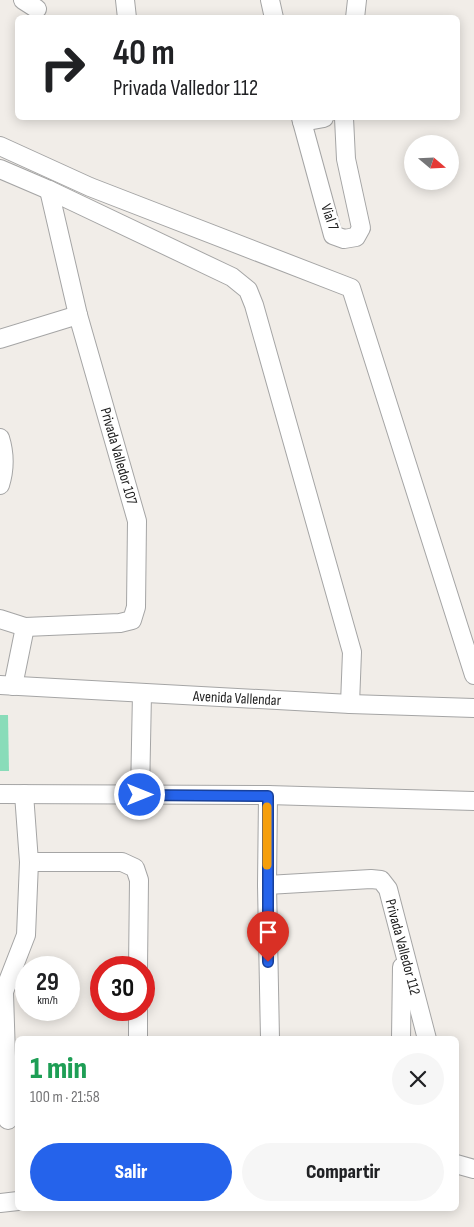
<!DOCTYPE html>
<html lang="es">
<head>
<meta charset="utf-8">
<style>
	body { margin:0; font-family:"Sofia Sans Condensed",sans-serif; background:#f6f6f6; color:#202124; height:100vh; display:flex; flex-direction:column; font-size:19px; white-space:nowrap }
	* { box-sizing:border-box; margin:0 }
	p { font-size:16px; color:#757577 }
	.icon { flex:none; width:28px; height:28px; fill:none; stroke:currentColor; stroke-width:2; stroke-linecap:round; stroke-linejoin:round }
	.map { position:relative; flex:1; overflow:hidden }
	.panel { position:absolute; left:15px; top:1036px; width:444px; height:175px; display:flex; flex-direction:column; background:#fff; border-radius:8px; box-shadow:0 2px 12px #0003 }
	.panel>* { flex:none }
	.top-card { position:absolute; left:15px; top:15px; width:445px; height:105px; border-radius:8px; box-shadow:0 2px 12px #0003; background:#fff; color:#202124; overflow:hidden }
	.needle { width:32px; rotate:109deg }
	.tools { position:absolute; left:404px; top:135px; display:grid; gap:10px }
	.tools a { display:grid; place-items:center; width:55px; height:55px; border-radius:50%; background:#fff; box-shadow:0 2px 12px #0003; font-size:25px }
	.speed { position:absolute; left:15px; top:956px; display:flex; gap:10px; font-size:25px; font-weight:700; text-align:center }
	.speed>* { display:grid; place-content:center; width:65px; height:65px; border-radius:50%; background:#fff; box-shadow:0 2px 12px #0003; line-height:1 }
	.speed small { font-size:12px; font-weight:400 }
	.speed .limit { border:8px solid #d22; background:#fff; color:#111 }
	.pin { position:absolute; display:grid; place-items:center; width:42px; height:42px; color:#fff; margin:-51px -21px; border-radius:50% 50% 50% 0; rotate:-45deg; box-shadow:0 0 5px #0007 }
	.pin .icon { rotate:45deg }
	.me { position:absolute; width:55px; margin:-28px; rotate:90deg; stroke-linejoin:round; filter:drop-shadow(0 0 4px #0008) }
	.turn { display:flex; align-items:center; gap:18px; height:105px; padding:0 15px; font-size:22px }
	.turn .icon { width:65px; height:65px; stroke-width:2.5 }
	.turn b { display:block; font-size:35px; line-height:42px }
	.round { display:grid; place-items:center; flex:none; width:52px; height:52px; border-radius:26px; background:#f6f6f6 }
	.headline { display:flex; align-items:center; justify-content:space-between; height:85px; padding:0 15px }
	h1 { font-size:30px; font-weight:800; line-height:38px; color:#1e9e55 }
	.action { display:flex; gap:10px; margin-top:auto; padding:10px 15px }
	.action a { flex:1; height:58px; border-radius:30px; background:#2563eb; color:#fff; font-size:20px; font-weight:800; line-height:58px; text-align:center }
	.action a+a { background:#f6f6f6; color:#202124 }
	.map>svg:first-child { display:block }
	.pitch { fill:#89dcb9 }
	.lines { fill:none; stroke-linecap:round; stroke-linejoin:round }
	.street-casing { stroke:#a5a5a5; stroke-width:20 }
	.street { stroke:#fff; stroke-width:18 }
	.route-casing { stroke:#184099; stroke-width:12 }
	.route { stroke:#2563eb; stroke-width:9 }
	.slow { stroke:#f59e0b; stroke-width:9 }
	.labels { text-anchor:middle; stroke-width:5; stroke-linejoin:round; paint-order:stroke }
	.street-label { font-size:15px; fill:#212121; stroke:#fff }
</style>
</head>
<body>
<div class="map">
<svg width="474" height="1227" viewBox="0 0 474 1227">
	<rect width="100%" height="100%" fill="#f1ede8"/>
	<polygon class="pitch" points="0,715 8,715 9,771 0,771"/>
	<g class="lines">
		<defs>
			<g id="street">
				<polyline points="23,0 37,9"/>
				<polyline points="125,0 127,18"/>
				<polyline points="270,0 274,18"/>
				<polyline points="355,18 357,0"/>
				<polyline points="301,118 333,235 344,239 356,237 361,228 346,159 344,118"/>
				<polyline points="302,122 324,118"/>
				<polyline points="0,146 90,187 351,288 474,675"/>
				<polyline points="0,169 49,190 232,277 248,290 254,305 352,652 350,704"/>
				<polyline points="0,339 78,315"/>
				<path d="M 0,438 C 5,454 5,469 0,485"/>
				<polyline points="0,619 25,627 120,623 132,620 136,607 137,521 78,315 49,190"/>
				<polyline points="0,685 350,704 474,708"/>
				<polyline points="13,686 25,627"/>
				<polyline points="0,794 268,795 474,801"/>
				<polyline points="140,795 142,693"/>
				<polyline points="268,795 267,885 270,1039"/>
				<polyline points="29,862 122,862 135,868 139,880 138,968"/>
				<polyline points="267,885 371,879 381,880 388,889 427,1039"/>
				<polyline points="4,993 8,1120"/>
				<polyline points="0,1002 26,935 29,862 24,794"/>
				<polyline points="138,1039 138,1010"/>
				<polyline points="401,1039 402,967"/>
				<polyline points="456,1164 474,1169"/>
				<polyline points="0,1203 18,1201"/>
			</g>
		</defs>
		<use href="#street" class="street-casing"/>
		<use href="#street" class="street"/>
	</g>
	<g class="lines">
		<defs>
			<polyline id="route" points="140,795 268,796 268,962"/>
		</defs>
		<use href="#route" class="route-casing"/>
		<use href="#route" class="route"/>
		<polyline class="slow" points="267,865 267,807"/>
	</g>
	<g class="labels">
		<g class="street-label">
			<text transform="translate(330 217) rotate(71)" y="5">Vial 7</text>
			<text transform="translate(119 456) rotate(74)" y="5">Privada Valledor 107</text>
			<text transform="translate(237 698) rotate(3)" y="5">Avenida Vallendar</text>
			<text transform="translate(403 947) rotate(75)" y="5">Privada Valledor 112</text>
		</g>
	</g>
</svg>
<div class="tools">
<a><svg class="needle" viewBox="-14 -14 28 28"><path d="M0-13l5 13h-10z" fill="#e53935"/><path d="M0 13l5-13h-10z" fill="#757577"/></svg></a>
</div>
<div class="speed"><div>29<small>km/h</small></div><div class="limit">30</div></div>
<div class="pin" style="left:268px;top:962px;background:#d93025"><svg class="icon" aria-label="arrive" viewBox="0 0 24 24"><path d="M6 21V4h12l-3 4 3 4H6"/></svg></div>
<svg class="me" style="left:140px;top:795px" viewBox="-20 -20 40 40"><circle r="17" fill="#2563eb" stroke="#fff" stroke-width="3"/><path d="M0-11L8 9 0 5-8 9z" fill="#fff"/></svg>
<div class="top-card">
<div class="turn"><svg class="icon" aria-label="right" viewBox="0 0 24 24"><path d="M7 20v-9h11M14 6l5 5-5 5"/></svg><div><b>40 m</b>Privada Valledor 112</div></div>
</div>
<section class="panel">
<div class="headline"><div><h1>1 min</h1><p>100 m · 21:58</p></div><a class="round"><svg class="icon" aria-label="close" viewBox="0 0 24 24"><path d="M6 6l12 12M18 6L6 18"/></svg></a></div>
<div class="action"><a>Salir</a><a>Compartir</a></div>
</section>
</div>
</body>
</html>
